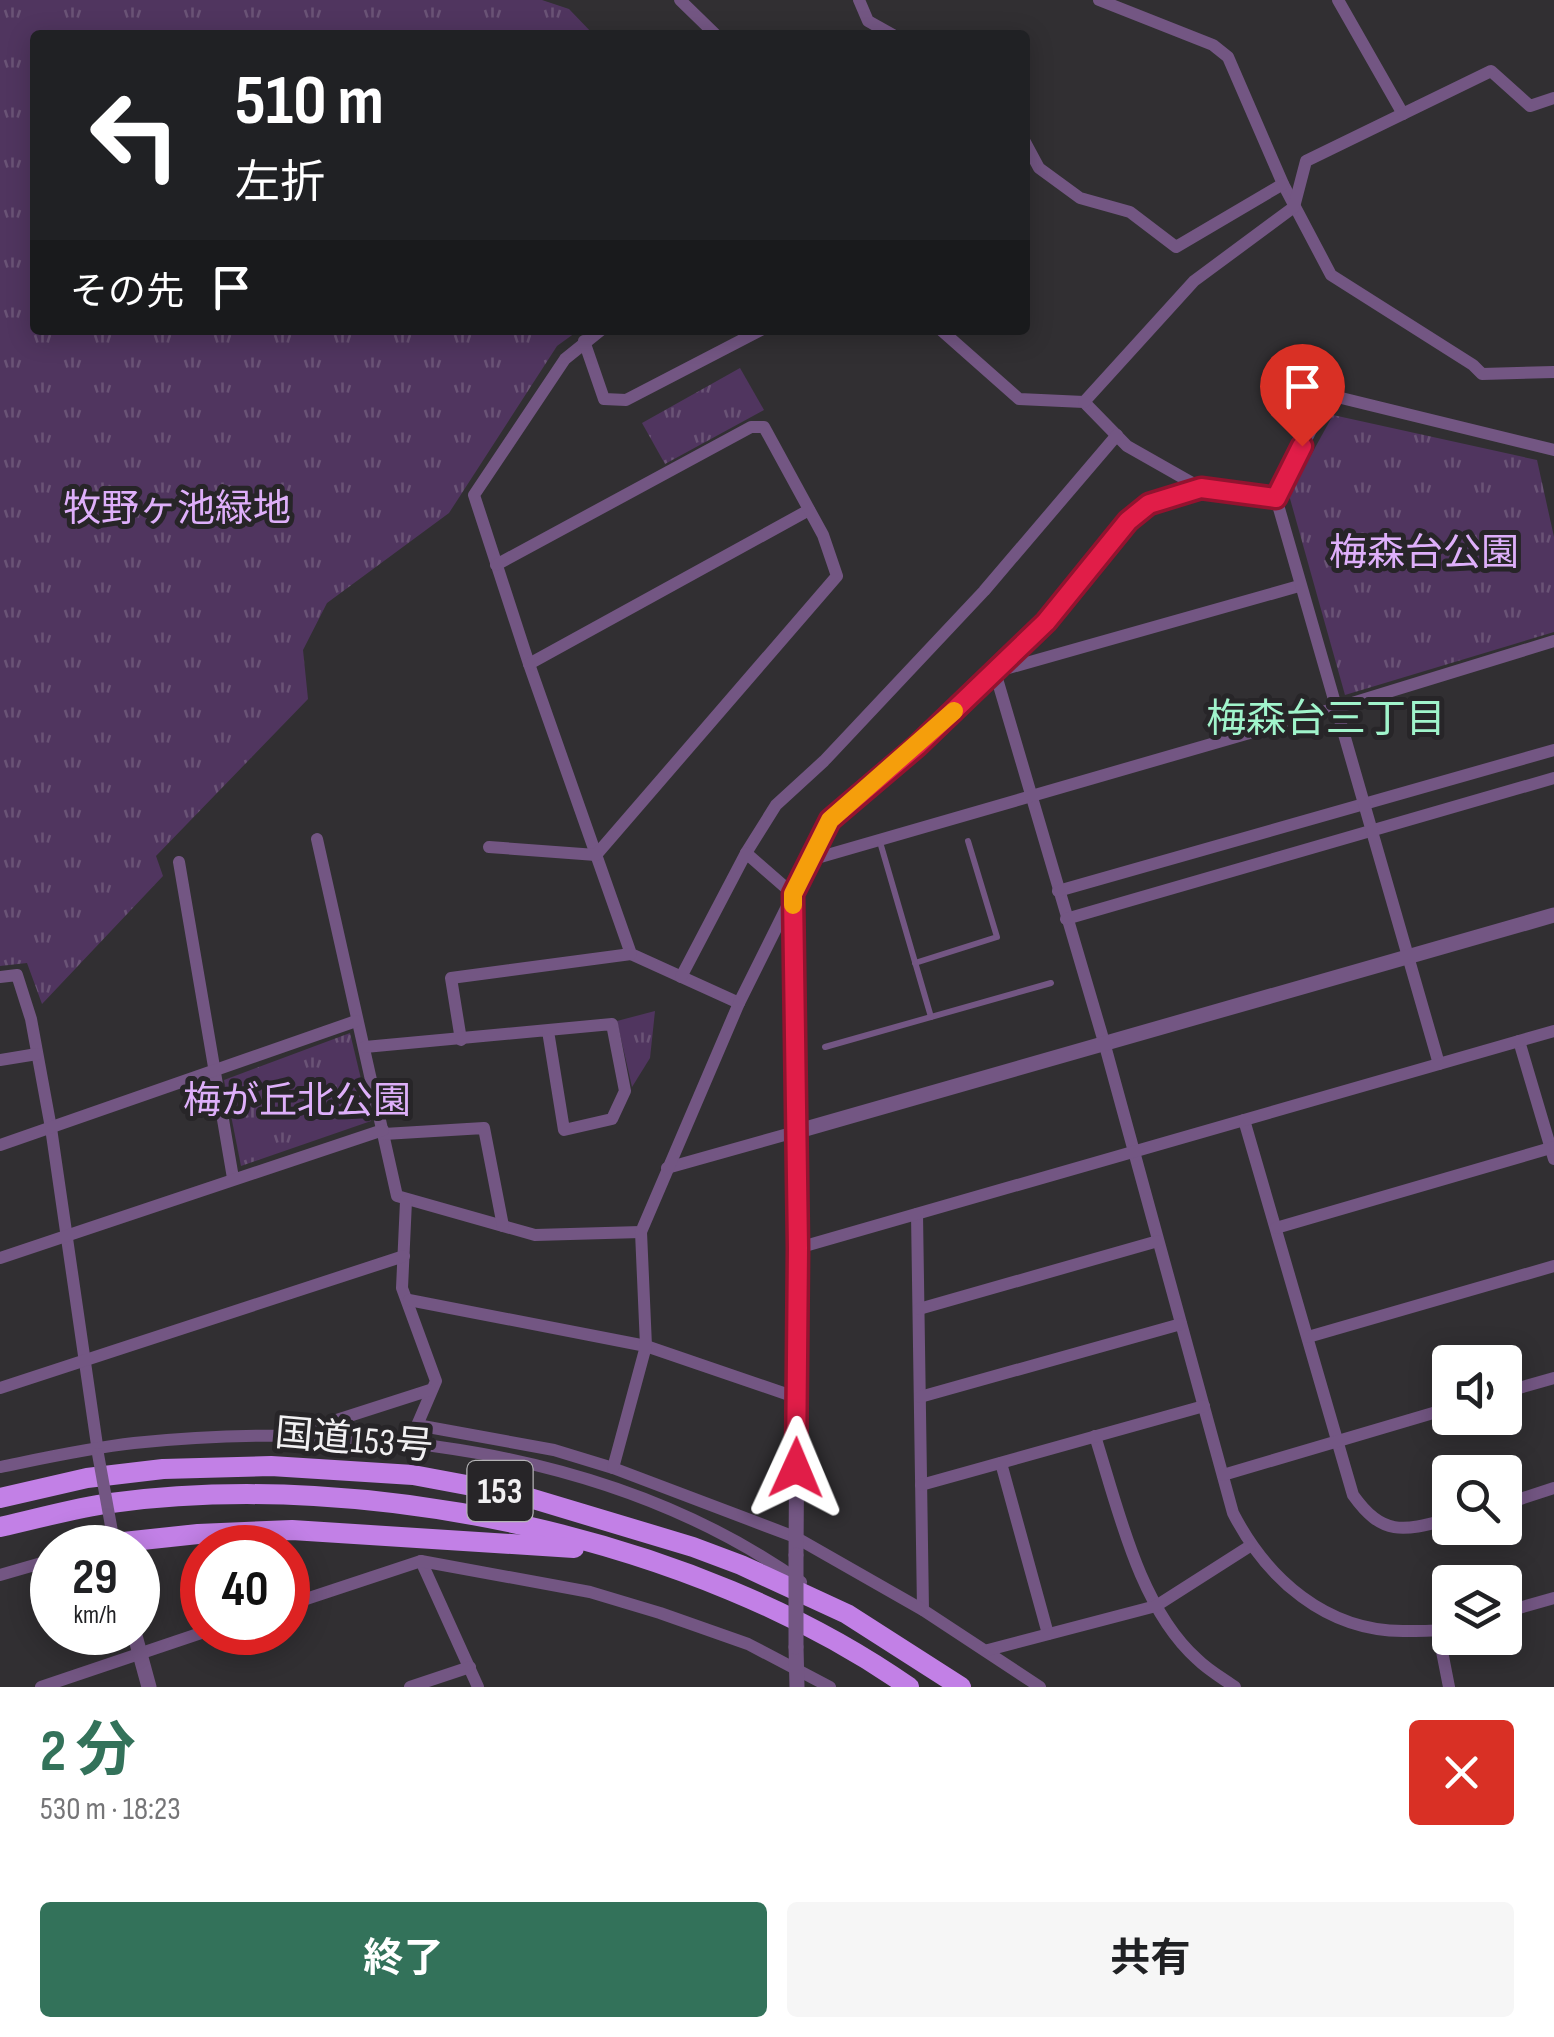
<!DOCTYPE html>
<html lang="ja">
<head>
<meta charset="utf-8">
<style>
	body { margin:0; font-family:"Sofia Sans Condensed","Noto Sans JP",sans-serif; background:#f6f6f6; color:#202124; height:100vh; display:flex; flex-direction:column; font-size:38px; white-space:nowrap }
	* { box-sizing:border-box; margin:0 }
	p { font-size:32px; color:#757577 }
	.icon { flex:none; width:55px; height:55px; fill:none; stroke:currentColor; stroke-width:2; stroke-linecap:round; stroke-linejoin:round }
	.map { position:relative; height:1687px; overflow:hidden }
	.side { display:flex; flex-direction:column; background:#fff; flex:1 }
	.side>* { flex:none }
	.banner { position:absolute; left:30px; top:30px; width:1000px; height:305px; border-radius:10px; box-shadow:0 5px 25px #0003; background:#202124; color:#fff; overflow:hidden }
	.buttons { position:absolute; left:1432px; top:1345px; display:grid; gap:20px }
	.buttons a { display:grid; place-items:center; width:90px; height:90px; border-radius:10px; background:#fff; box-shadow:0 5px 25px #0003; font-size:50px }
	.speed { position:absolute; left:30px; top:1525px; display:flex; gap:20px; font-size:50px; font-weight:700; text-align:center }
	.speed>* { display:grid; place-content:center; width:130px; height:130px; border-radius:50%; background:#fff; box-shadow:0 5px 25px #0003; line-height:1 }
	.speed small { font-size:25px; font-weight:400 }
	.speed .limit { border:15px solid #d22; background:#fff; color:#111 }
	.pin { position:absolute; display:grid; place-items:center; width:85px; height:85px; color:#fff; margin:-102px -42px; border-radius:50% 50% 50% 0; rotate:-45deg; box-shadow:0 0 10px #0007 }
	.pin .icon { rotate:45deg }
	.me { position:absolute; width:110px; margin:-55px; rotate:1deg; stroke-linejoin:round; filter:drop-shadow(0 0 8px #0008) }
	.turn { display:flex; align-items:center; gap:35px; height:210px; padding:0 40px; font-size:45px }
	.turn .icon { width:130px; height:130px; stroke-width:2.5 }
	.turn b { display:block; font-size:70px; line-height:85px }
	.then { display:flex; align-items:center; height:95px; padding:0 40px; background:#0003; gap:20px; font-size:38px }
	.round { display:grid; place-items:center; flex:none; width:105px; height:105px; border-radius:10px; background:#f6f6f6 }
	.summary { display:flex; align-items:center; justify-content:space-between; height:170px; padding:0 40px }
	h1 { font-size:60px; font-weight:700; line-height:75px; color:#33725a }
	.button { display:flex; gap:20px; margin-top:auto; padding:20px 40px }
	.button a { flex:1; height:115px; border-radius:10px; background:#33725a; color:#fff; font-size:40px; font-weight:700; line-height:115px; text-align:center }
	.button a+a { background:#f6f6f6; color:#202124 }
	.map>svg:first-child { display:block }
	.park { fill:url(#park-tufts) }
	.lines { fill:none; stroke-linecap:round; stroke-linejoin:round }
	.service { stroke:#735683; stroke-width:6 }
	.minor { stroke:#735683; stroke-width:12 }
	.tertiary { stroke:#735683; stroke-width:15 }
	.trunk { stroke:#c280e6; stroke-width:20 }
	.minor-bridge { stroke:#735683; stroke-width:12 }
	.tertiary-bridge { stroke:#735683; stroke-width:15 }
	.route-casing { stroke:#92132f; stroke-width:25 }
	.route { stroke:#e11d48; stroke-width:18 }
	.slow { stroke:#f59e0b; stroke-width:18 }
	.labels { text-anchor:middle; stroke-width:10; stroke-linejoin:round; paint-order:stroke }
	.shield { fill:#272528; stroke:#b4b3b5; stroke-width:2.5 }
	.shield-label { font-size:35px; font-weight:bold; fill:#f1f0f2 }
	.park-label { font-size:38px; fill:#deaffa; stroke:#272528 }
	.street-label { font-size:38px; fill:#f1f0f2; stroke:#272528 }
	.neighbourhood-label { font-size:40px; fill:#a0f4cb; stroke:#272528 }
</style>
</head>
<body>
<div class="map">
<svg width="1554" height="1687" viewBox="0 0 1554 1687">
	<defs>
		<pattern id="park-tufts" width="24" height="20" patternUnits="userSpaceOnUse" patternTransform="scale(2.5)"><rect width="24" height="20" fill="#50355f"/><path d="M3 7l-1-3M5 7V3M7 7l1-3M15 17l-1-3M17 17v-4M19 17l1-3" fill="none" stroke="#6a5376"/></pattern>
	</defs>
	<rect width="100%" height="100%" fill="#312f32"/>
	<g class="park">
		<polygon points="0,0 542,0 569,9 594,35 35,35 35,330 579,330 557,346 449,513 327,603 303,650 308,699 156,856 163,876 42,1004 27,963 0,966"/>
		<polygon points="740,368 764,410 665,464 642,423"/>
		<polygon points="1333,415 1537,460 1554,537 1554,632 1345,695 1289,495"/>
		<polygon points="655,1011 650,1058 632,1087 617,1021"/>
		<polygon points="350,1033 371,1121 241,1166 224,1080"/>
	</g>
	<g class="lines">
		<g class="service">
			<polyline points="880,842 931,1017"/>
			<polyline points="915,963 997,937 968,841"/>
			<polyline points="825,1047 1051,983"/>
		</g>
		<g class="minor">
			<polyline points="680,0 716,35"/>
			<polyline points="859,0 868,21 893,35"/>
			<polyline points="1099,0 1213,45 1228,57 1283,184 1331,275 1473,365 1482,374 1554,372"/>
			<polyline points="1338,0 1403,114"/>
			<polyline points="1025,142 1039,168 1080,198 1130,212 1176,247 1283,184"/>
			<polyline points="601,330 565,359 474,495 529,664 631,954 739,1003"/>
			<polyline points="941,330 1019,399 1084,402 1127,446 1201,488 1276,498"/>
			<polyline points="584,341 604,399 626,400 761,330"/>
			<polyline points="1084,402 1194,281 1294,207 1306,161 1491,71 1530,106 1554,98"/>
			<polyline points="529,664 809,510"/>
			<polyline points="998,671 1299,586"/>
			<path d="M 995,672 L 1104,1042 L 1233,1513 C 1267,1579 1326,1631 1403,1631 C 1419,1631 1435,1632 1450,1628"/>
			<polyline points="317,839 397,1196 535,1235 641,1232"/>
			<polyline points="489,847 596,855 837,576 823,535 764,427 751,427 496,565"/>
			<polyline points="746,853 776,805 824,761 984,591 1117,435"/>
			<polyline points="810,860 1336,708 1554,641"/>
			<polyline points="179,862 233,1178"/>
			<polyline points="1058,891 1554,750"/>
			<polyline points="1066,919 1554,778"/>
			<polyline points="0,977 17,975 31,1019 51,1128 98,1452"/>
			<polyline points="461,1040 451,978 631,954"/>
			<polyline points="1519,1041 1554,1159"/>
			<polyline points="365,1047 612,1024 625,1091 612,1119 564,1130 548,1031"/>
			<polyline points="0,1060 37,1054"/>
			<polyline points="1439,1064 1276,498 1329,395 1554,450"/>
			<path d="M 1244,1120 L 1353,1495 C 1383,1537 1403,1531 1450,1519"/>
			<polyline points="384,1134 484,1128 503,1226"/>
			<polyline points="0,1145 356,1021"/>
			<polyline points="667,1168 795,1132 793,894 746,853 681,977"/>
			<polyline points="406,1201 402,1288 436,1381 415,1430"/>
			<polyline points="917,1214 923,1610"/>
			<polyline points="1276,1228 1554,1147"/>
			<polyline points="798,1248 1554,1031"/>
			<polyline points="0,1258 383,1130"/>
			<polyline points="409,1300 646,1346 798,1398"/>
			<polyline points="919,1309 1158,1241"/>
			<polyline points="1308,1337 1554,1266"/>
			<polyline points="0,1388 404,1256"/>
			<polyline points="1505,1392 1554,1378"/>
			<polyline points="920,1397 1181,1324"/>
			<polyline points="417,1425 554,1450 613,1468 795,1537 923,1610 1040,1687"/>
			<polyline points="310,1435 318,1426 430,1390"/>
			<path d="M 1095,1436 C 1118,1508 1139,1607 1197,1659 C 1208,1670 1222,1678 1235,1687"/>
			<polyline points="1001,1463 1048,1634"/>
			<path d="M 0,1467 C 44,1458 89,1448 134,1443 C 361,1420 611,1448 801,1582"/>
			<polyline points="613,1468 646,1346 641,1232 739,1003 830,820 917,746 1046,622 1128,521 1149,504 1201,488"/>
			<polyline points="1223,1475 1450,1408"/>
			<polyline points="921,1485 1204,1406"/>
			<polyline points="1505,1504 1554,1488"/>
			<polyline points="421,1561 478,1687"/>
			<polyline points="0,1575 52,1560"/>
			<polyline points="288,1605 421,1561 590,1592 660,1613 748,1644 830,1687"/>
			<polyline points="1505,1612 1554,1598"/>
			<polyline points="1438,1631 1449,1687"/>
			<polyline points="988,1650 1156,1606 1250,1546"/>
			<polyline points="41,1687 204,1632"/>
			<polyline points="410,1687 470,1667"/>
		</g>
		<g class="tertiary">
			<polyline points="796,1555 798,1248 795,1132 1554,915"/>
			<polyline points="134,1632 149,1687"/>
			<polyline points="796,1647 797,1687"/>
		</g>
		<g class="trunk">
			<polyline points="0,1498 87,1478 163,1469 271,1466 413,1475 520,1495 693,1547 741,1565 847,1614 961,1687"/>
			<path d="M 0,1527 C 37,1519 74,1508 111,1503 C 368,1468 696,1538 909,1687"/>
			<polyline points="114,1543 198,1534 292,1530 574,1548"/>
		</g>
		<polyline class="minor-bridge" points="98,1454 113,1537"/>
		<polyline class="tertiary-bridge" points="796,1647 796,1555"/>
	</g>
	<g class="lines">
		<defs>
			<polyline id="route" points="796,1468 798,1248 793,894 830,820 917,746 1046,622 1128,521 1149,504 1201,488 1276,498 1302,446"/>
		</defs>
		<use href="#route" class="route-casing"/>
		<use href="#route" class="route"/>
		<polyline class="slow" points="793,905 793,894 830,820 954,711"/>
	</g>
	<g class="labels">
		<rect class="shield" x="467.5" y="1461" width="65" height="60" rx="8"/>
		<g class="shield-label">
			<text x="500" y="1503">153</text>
		</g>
		<g class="park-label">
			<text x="177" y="521">牧野ヶ池緑地</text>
			<text x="1424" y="565">梅森台公園</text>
			<text x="297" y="1113">梅が丘北公園</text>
		</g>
		<g class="street-label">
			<text transform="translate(354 1439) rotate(5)" y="13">国道153号</text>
		</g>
		<g class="neighbourhood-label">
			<text x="1326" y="732">梅森台三丁目</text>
		</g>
	</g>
</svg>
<div class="buttons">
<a><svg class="icon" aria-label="sound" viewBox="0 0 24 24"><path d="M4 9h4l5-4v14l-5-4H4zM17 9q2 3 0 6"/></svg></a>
<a><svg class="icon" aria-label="search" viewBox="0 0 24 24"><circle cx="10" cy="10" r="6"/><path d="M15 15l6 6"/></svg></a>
<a><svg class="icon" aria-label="layers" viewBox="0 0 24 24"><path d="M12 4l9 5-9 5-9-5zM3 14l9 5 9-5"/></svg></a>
</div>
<div class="speed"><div>29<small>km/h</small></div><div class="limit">40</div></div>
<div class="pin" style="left:1302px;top:446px;background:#d93025"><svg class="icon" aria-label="arrive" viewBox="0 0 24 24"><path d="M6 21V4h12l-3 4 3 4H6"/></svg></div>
<svg class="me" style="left:796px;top:1468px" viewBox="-20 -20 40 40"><path d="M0-17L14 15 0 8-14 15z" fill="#e11d48" stroke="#fff" stroke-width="4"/></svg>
<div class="banner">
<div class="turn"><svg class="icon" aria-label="left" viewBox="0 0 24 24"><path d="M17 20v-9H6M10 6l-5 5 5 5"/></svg><div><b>510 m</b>左折</div></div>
<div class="then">その先<svg class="icon" aria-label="arrive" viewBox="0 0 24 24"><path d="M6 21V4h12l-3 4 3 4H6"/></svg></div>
</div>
</div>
<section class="side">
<div class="summary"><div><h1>2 分</h1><p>530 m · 18:23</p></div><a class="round" style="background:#d93025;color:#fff"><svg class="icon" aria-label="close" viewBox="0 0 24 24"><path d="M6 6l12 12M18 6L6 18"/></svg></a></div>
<div class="button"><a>終了</a><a>共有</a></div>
</section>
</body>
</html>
